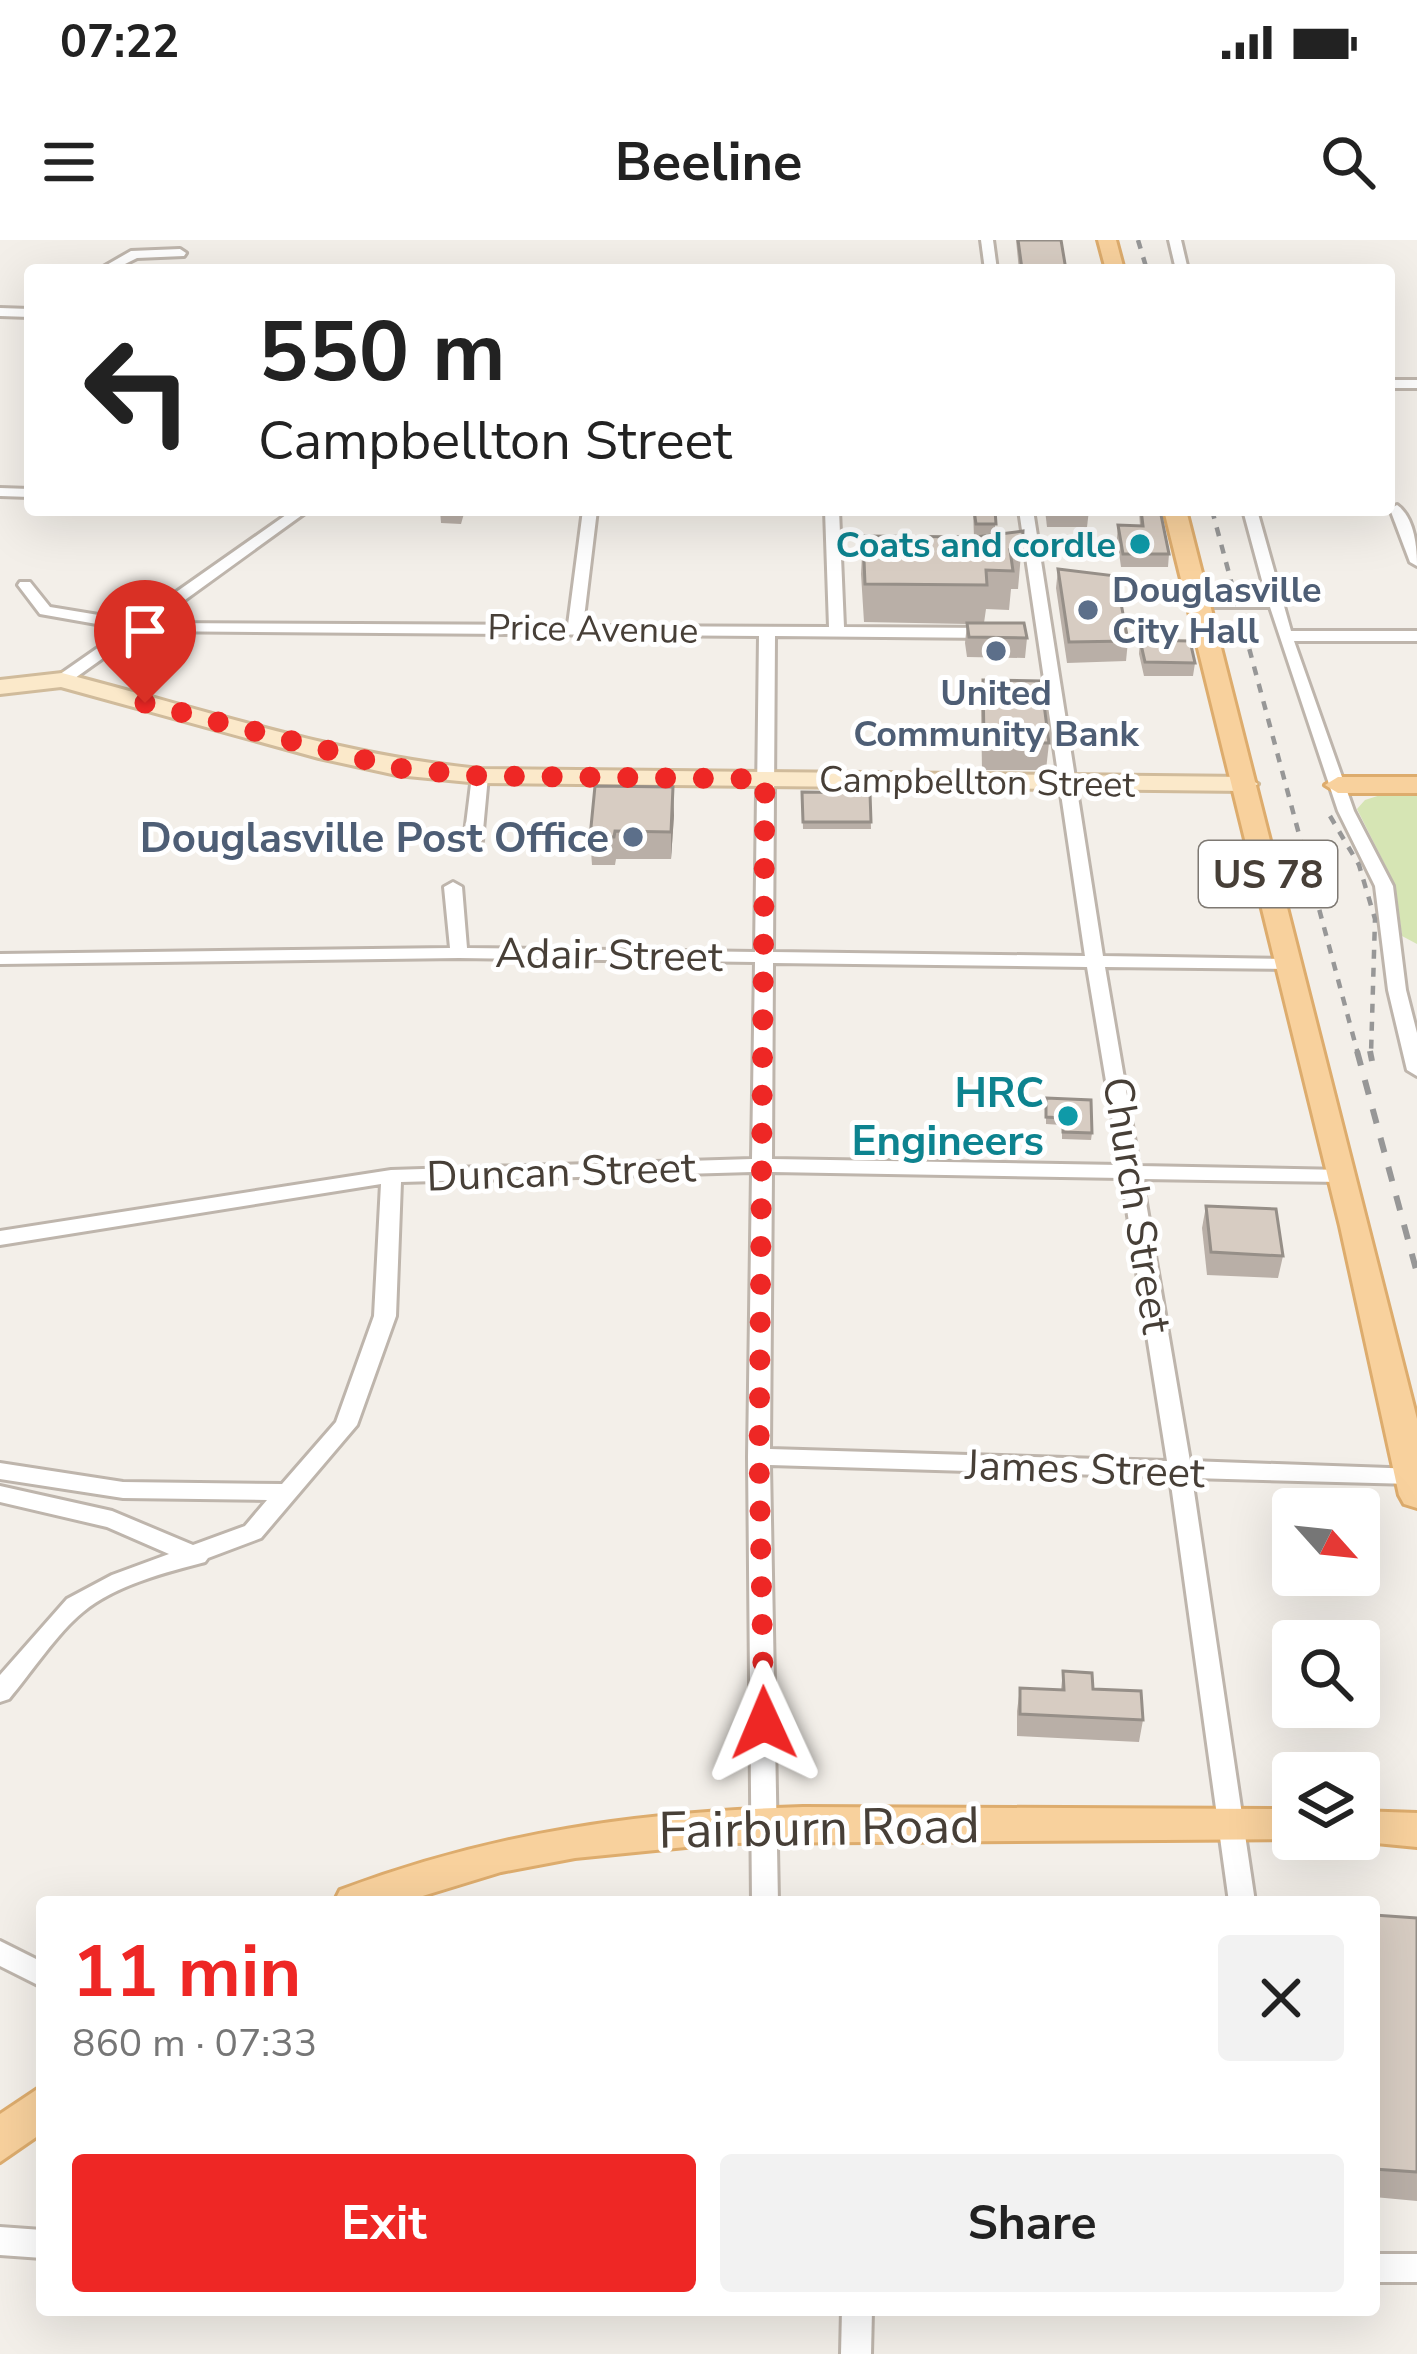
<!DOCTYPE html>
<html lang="en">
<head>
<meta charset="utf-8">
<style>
	body { margin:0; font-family:"Nunito Sans",sans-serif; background:#f2f2f2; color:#222; height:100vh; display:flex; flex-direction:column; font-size:45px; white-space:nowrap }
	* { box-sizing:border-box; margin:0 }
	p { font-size:39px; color:#767676 }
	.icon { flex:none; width:66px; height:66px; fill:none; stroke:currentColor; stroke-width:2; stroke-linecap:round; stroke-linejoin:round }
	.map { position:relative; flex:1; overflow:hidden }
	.details { position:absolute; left:36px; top:1656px; width:1344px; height:420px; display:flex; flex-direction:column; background:#fff; border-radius:12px; box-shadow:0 12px 48px #0002 }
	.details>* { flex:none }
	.guide { position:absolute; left:24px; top:24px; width:1371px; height:252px; border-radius:12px; box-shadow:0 12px 48px #0002; background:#fff; color:#222; overflow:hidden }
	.needle { width:78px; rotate:117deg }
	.controls { position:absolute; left:1272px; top:1248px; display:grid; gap:24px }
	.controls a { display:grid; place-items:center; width:108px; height:108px; border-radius:12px; background:#fff; box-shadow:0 12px 48px #0002; font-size:60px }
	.pin { position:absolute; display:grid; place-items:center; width:102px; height:102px; color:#fff; margin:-123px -51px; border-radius:50% 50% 50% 0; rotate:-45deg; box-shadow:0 0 12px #0007 }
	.pin .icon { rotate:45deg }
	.me { position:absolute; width:132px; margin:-66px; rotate:359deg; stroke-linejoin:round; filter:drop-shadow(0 0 9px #0008) }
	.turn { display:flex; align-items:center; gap:42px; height:252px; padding:0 36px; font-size:54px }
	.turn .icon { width:156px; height:156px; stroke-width:2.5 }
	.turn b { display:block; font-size:84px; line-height:102px }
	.round { display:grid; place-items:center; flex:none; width:126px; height:126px; border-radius:12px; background:#f2f2f2 }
	.summary { display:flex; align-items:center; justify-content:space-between; height:204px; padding:0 36px }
	h1 { font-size:72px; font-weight:700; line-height:90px; color:#ee2725 }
	.cta { display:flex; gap:24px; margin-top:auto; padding:24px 36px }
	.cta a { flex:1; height:138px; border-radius:12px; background:#ee2725; color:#fff; font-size:48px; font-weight:700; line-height:138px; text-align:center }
	.cta a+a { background:#f2f2f2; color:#222 }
	.status { display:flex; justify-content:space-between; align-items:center; height:84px; padding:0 60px; background:#fff; direction:ltr }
	.status svg { height:33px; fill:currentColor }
	header { display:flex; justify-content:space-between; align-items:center; height:156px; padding:0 36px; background:#fff; font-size:54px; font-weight:700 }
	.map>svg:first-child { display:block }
	.green { fill:#d6e5b4 }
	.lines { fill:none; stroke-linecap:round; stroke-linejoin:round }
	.street-casing { stroke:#beb5ac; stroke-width:6 }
	.secondary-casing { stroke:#d0bb9b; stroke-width:6 }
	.primary-casing { stroke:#ddac6d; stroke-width:6 }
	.street { fill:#fff; fill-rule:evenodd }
	.secondary { fill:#fbe9ca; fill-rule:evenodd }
	.primary { fill:#f8d19d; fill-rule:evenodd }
	.rail-far1 { stroke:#979797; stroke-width:4.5; stroke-dasharray:9 9; stroke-linecap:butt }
	.rail { stroke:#979797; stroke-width:6; stroke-dasharray:15 15; stroke-linecap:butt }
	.wall { fill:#b9afa7 }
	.shaded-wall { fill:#968f88 }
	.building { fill:#d7ccc2; stroke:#968f88; stroke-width:3 }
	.route { stroke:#ee2725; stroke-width:21; stroke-dasharray:0 37.8 }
	.culture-dot { fill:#0f9aa8; stroke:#fff; stroke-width:4.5 }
	.service-dot { fill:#5c6f8a; stroke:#fff; stroke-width:4.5 }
	.labels { text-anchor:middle; stroke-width:10; stroke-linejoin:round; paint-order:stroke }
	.far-culture-label { font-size:36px; font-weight:bold; fill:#0d838f; stroke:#fff; text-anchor:end }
	.far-service-label { font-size:36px; font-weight:bold; fill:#4e5e75; stroke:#fff; text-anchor:start }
	.far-street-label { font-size:36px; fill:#473f37; stroke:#fff }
	.shield { fill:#fff; stroke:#7e7973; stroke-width:3 }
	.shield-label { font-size:39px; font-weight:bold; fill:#473f37 }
	.service-label { font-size:42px; font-weight:bold; fill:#4e5e75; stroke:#fff; text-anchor:end }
	.street-label { font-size:42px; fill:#473f37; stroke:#fff }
	.culture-label { font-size:42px; font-weight:bold; fill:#0d838f; stroke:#fff; text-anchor:end }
	.near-street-label { font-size:51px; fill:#473f37; stroke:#fff }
</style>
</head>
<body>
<div class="status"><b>07:22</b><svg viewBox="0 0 49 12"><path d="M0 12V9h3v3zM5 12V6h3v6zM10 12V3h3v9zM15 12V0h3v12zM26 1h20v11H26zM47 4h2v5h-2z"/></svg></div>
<header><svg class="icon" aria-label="menu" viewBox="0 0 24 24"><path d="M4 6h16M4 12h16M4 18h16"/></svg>Beeline<svg class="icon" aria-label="search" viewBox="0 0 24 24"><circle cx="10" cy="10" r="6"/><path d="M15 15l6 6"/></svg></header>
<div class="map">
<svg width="1417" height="2114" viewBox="0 0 1417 2114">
	<rect width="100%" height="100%" fill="#f3efe9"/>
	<polygon class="green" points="1390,552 1417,552 1417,704 1402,696 1395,645 1357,569 1365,560"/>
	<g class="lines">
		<defs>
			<g id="street">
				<polygon points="981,0 993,0 997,30 985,30"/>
				<polygon points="1169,0 1181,0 1188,30 1176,30"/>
				<polygon points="180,9 186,13 184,16 137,18 113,30 98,30 131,11"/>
				<polygon points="0,68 30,69 30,77 0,76"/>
				<rect x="1389" y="140" width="28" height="8"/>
				<polygon points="0,248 30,249 30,257 0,256"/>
				<path d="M 1397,265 C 1414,277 1417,306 1417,326 L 1410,322 L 1390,269 Z"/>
				<path d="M 293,270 L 309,270 L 153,383 L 568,385 L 583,270 L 597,270 L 583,386 L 829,387 L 825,270 L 839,270 L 844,387 L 993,388 L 1001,393 L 993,398 L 775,396 L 773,712 L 1085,716 L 1019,270 L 1033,270 L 1103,716 L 1290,719 L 1299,724 L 1290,729 L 1105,727 L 1139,926 L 1343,930 L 1353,936 L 1343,942 L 1142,939 L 1190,1221 L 1417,1229 L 1417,1243 L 1412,1244 L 1192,1238 L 1255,1662 L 1229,1662 L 1170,1237 L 770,1225 L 778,1662 L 752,1662 L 748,1217 L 752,932 L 401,942 L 396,1076 L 357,1185 L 261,1298 L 208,1318 L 205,1322 C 167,1332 115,1345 83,1372 C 58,1392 30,1434 9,1459 L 0,1462 L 0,1435 L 67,1359 L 112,1335 L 169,1314 L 107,1287 L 0,1262 L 0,1246 L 112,1271 L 193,1305 L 245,1286 L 267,1260 L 123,1258 L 0,1239 L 0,1223 L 123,1242 L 282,1244 L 336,1182 L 374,1076 L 381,944 L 0,1005 L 0,991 L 391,930 L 752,919 L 755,722 L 459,718 L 0,724 L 0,714 L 450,708 L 444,647 L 453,642 L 462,647 L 467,708 L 755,712 L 759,396 L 141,391 L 68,443 L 56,443 L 56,437 L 125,389 L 40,374 L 18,345 L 20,342 L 30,342 L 50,367 L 135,381 ZM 773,723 L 1087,727 L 1120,925 L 772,919 ZM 772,932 L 1122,938 L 1167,1221 L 770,1209 Z"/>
				<polygon points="1243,270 1257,270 1291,391 1417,391 1417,401 1294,401 1354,571 1393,646 1406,750 1417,793 1417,836 1407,830 1388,750 1375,646 1338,571 1270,367 1198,367 1191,363 1198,359 1267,359"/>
				<polygon points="480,531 488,536 482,601 473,606 464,601 472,536"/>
				<polygon points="0,1701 42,1722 42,1747 0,1726"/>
				<polygon points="0,1987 42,1990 42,2018 0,2015"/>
				<rect x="1374" y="2014" width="43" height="28"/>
				<polygon points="842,2070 872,2070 871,2114 841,2114"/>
			</g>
			<path id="secondary" d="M 62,433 C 202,469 336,515 480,529 L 1246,537 L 1258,544 L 1246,551 L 480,543 L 397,535 L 319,518 L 61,447 L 0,454 L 0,440 Z"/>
			<g id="primary">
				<polygon points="1098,0 1116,0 1124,30 1106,30"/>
				<polygon points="1164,270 1186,270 1417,1179 1417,1268 1404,1264 1399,1255 1340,986"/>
				<polygon points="1417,537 1417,553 1338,553 1325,545 1338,537"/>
				<path d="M 803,1567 L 1293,1569 L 1293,1599 L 1304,1599 L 726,1603 L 575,1618 L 501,1632 L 403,1662 L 334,1662 L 340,1650 C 496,1592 637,1572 803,1567 Z"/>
				<polygon points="1359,1571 1417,1573 1417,1607 1345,1600 1359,1599"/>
				<polygon points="42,1846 42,1893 0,1922 0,1874"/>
			</g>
		</defs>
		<use href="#street" class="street-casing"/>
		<use href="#secondary" class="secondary-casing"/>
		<use href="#primary" class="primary-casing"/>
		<use href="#street" class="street"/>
		<use href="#secondary" class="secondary"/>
		<use href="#primary" class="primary"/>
		<g class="rail-far1">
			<polyline points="1138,0 1147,30"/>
			<polyline points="1212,270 1358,814"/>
			<polyline points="1330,576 1359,625 1375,679 1371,814"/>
		</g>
		<g class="rail">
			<polyline points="1357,811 1417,1033"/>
			<polyline points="1370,811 1372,821"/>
		</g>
	</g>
	<g class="wall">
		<polygon points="1016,0 1061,0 1066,30 1019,30"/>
		<polygon points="440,270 465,270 461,284 441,283"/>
		<polygon points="973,270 995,270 995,294 1023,291 1018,349 1011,349 1009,370 986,369 984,383 1027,398 1025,418 967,417 965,403 967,384 864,382 861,334 863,296 974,297"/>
		<polygon points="1045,270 1089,270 1087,287 1047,287"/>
		<polygon points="1139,270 1160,270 1169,314 1168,327 1121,327 1117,298 1118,285 1140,286"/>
		<polygon points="1058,329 1128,401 1126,421 1067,423 1056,348"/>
		<polygon points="1140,400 1195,423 1193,436 1144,436 1139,414"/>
		<polygon points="983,440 1049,503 1046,530 982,530 981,467"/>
		<polygon points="802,552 870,553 871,589 803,589"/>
		<polygon points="674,575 671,619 616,619 615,625 592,625 590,597"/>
		<polygon points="1046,858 1092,893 1091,900 1062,899 1062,885 1046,884"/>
		<polygon points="1206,966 1283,1016 1278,1038 1207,1035 1202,988"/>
		<polygon points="1063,1431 1143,1480 1139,1502 1017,1496 1017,1471 1020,1448 1061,1450"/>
		<polygon points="1374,1675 1417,1678 1417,1961 1374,1957"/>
	</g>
	<polygon class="shaded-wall" points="673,547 674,575 671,619 671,592"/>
	<g class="building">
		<polygon points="1018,0 1061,0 1066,30 1022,29"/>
		<polygon points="974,270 995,270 996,284 976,284"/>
		<polygon points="1141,270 1160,270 1169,314 1123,314 1118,285 1143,286"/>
		<polygon points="1023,291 1022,311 1010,310 1013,331 986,330 987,345 865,344 863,296 976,297"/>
		<polygon points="1058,329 1116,336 1128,401 1069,402"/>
		<polygon points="967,383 1024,383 1027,398 969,397"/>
		<polygon points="1140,400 1190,401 1195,423 1145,422"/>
		<polygon points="983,440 1041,441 1049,503 984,502"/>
		<polygon points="595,546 673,547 671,592 615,591 614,597 590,597"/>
		<polygon points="802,552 870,553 871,582 803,582"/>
		<polygon points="1046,858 1091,860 1092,893 1063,892 1063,878 1046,877"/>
		<polygon points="1206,966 1276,969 1283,1016 1211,1012"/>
		<polygon points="1063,1431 1092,1433 1093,1449 1141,1451 1143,1480 1020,1474 1020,1448 1064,1450"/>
		<polygon points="1374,1675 1417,1678 1417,1932 1374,1929"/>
	</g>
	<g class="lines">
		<polyline class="route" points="145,463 397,528 480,536 765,539 759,1217 764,1483"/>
	</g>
	<g class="culture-dot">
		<circle cx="1140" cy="304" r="12"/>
		<circle cx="1068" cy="876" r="12"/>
	</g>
	<g class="service-dot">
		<circle cx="1088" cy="370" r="12"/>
		<circle cx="996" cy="411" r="12"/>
		<circle cx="633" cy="597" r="12"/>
	</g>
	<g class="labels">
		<g class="far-culture-label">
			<text x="1116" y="317">Coats and cordle</text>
		</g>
		<g class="far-service-label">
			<text x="1112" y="362">Douglasville<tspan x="1112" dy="41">City Hall</tspan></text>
			<text x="996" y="465" text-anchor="middle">United<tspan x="996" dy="41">Community Bank</tspan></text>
		</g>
		<g class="far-street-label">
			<text transform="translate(593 388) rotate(1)" y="13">Price Avenue</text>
			<text transform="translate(977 541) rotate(1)" y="13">Campbellton Street</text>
		</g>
		<rect class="shield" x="1199" y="601" width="138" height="66" rx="9"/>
		<g class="shield-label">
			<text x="1268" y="648">US 78</text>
		</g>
		<g class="service-label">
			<text x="609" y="612">Douglasville Post Office</text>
		</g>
		<g class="street-label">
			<text transform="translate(609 714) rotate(1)" y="15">Adair Street</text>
			<text transform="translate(561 931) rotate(-2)" y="15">Duncan Street</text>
			<text transform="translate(1138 965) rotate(81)" y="15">Church Street</text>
			<text transform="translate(1085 1228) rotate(2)" y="15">James Street</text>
		</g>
		<g class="culture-label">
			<text x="1044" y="867">HRC<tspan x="1044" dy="48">Engineers</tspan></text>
		</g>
		<g class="near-street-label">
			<text transform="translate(819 1587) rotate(-1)" y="18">Fairburn Road</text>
		</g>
	</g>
</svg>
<div class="controls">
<a><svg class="needle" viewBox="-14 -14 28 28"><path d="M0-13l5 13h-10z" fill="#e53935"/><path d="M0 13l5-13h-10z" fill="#767676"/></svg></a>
<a><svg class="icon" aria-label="search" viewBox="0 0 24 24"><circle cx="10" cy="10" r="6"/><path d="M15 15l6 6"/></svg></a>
<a><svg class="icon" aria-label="layers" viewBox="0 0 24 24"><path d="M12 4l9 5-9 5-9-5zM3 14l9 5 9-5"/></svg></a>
</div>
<div class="pin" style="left:145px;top:463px;background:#d93025"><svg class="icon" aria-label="arrive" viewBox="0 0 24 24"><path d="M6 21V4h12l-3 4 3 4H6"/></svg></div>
<svg class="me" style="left:764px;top:1483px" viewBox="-20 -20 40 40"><path d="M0-17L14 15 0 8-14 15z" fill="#ee2725" stroke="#fff" stroke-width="4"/></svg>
<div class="guide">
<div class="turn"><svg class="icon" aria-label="left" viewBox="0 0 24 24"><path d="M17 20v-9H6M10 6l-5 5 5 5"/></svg><div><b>550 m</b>Campbellton Street</div></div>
</div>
<section class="details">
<div class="summary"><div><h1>11 min</h1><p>860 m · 07:33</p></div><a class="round"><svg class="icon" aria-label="close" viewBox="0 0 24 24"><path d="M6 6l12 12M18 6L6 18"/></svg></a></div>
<div class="cta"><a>Exit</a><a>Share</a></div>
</section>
</div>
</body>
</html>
